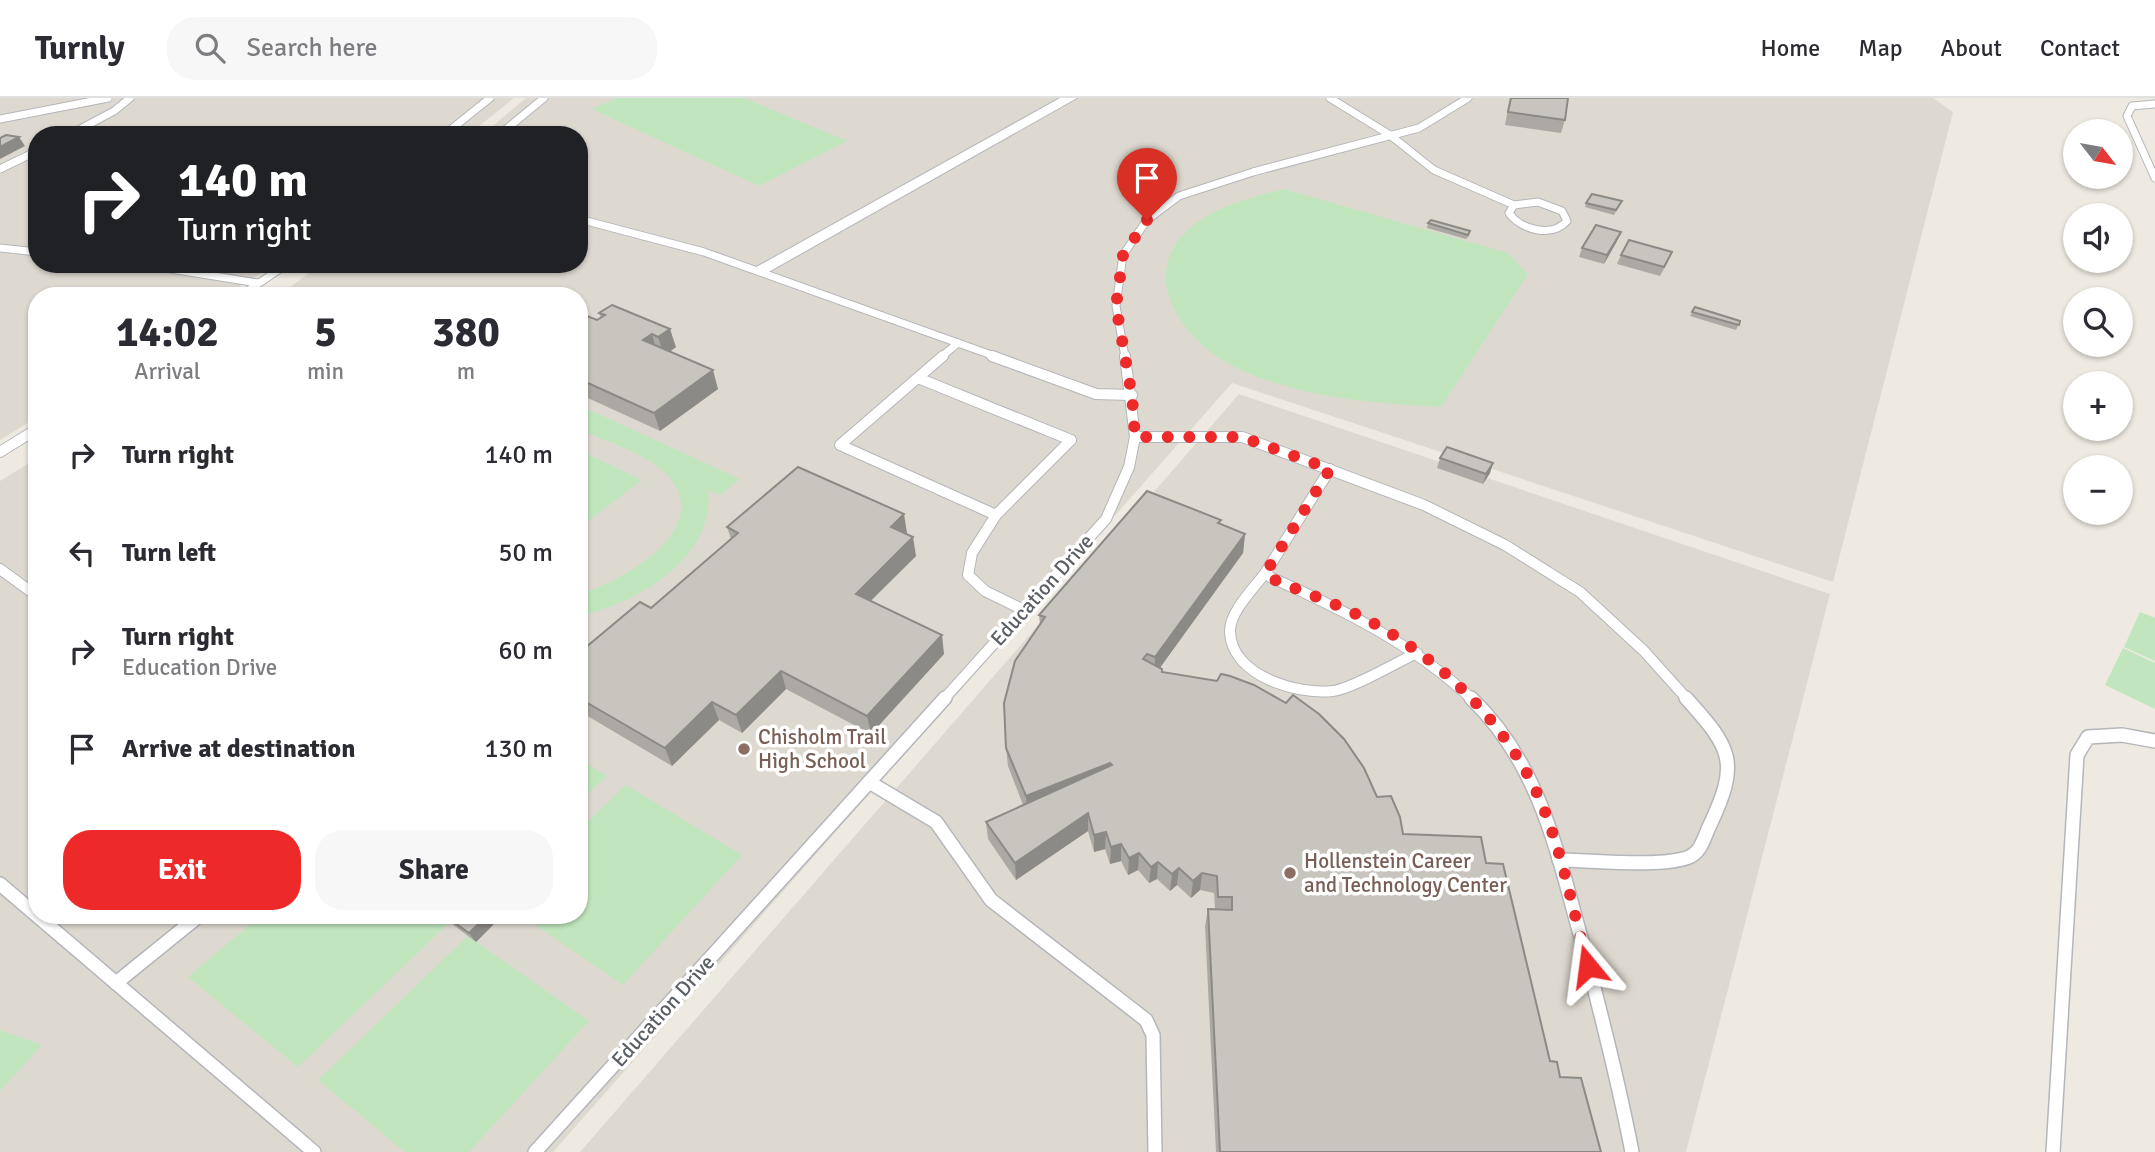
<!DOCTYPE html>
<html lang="en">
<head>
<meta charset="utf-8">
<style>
	body { margin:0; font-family:Signika,sans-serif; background:#f7f7f7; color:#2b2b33; height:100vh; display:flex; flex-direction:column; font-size:26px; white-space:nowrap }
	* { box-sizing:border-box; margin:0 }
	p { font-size:23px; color:#7c7c81 }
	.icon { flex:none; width:38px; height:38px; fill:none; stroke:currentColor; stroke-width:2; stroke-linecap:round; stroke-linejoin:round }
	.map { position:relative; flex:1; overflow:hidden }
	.details { position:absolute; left:28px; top:189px; width:560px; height:637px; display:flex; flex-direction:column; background:#fff; border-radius:28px; box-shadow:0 2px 5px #0004 }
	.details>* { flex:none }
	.banner { position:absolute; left:28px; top:28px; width:560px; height:147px; border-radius:28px; box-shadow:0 2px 5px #0004; background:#202124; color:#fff; overflow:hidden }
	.needle { width:46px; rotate:121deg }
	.controls { position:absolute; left:2063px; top:21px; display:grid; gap:14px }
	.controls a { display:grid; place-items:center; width:70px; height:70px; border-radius:50%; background:#fff; box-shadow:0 2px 5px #0004; font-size:35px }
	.pin { position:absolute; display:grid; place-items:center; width:60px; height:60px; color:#fff; margin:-72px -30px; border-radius:50% 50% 50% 0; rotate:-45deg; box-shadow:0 0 7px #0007 }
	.pin .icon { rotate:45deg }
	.me { position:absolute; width:77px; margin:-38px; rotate:344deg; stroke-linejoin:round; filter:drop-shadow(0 0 5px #0008) }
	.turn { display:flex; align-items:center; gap:24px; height:147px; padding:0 35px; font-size:32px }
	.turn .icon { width:91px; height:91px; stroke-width:2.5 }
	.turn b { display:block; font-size:49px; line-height:60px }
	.eta { display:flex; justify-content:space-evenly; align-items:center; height:119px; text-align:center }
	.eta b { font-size:42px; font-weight:700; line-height:49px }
	.action { display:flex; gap:14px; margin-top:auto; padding:14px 35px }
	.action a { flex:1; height:80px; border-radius:28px; background:#ed292a; color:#fff; font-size:28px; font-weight:700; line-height:80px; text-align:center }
	.action a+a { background:#f7f7f7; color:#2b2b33 }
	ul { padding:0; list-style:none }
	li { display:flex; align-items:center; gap:21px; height:98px; padding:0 35px }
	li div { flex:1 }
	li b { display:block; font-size:26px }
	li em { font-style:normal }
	header { display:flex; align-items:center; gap:42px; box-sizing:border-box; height:98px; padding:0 35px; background:#fff; border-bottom:2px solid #e1e1e2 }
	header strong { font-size:33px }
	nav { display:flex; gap:38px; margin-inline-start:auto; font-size:24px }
	.search { width:490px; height:63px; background:#f7f7f7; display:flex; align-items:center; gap:18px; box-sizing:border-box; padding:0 24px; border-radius:28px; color:#7c7c81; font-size:26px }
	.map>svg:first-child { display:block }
	.education { fill:#ded9d0 }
	.green { fill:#c1e6be }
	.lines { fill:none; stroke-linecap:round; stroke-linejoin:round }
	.lane-far2-casing { stroke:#b3b6ba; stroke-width:9 }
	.lane-far1-casing { stroke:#b3b6ba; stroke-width:12 }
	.lane-casing { stroke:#b3b6ba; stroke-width:16 }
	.street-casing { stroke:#b3b6ba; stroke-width:2 }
	.lane-far2 { stroke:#fff; stroke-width:7 }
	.lane-far1 { stroke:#fff; stroke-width:10 }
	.lane { stroke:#fff; stroke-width:13 }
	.street { fill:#fff; fill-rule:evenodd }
	.wall { fill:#aca9a4 }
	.shaded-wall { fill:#8c8a86 }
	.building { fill:#c8c5bf; stroke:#8c8a86; stroke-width:2 }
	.route { stroke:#ed292a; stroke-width:12; stroke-dasharray:0 21.6 }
	.education-dot { fill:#8d6e63; stroke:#fff; stroke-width:2.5 }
	.labels { text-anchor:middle; stroke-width:7; stroke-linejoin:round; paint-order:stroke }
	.street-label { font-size:21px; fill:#5a5f63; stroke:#fff }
	.education-label { font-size:21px; fill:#785e54; stroke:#fff; text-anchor:start }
</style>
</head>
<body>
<header>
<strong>Turnly</strong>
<div class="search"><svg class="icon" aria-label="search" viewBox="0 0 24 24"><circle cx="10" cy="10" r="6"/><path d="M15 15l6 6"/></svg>Search here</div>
<nav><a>Home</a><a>Map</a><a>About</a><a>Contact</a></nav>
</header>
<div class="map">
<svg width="2155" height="1054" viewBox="0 0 2155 1054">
	<rect width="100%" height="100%" fill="#eeeae2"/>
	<g class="education">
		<polygon points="0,0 514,0 468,37 37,37 37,166 275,166 225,198 37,198 37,319 0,342"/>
		<polygon points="526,0 1933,0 1953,14 1833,484 1232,285 553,1054 0,1054 0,383 37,360 37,817 579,817 579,198 278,198 321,166 579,166 579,37 482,37"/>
		<polygon points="1239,296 1830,496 1686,1054 580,1054"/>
	</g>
	<g class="green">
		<polygon points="617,0 744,0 847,43 759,88 592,11"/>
		<path d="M 1284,91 L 1508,155 L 1528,176 L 1441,309 C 1375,305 1311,301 1248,275 C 1183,249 1125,170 1204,120 C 1228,105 1257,98 1284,91 Z"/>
		<path d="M 579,307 L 740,381 L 720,397 L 708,392 C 716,460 636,506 579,518 L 579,496 C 621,485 720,428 665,375 C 644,354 606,344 579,331 Z"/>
		<polygon points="579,352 642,382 579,430"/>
		<polygon points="2140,514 2155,520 2155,563 2124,549"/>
		<polygon points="2123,550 2155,565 2155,611 2105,587"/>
		<polygon points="579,661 607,678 579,704"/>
		<polygon points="626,687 742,757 623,887 521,817 579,817 579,732"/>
		<polygon points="261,817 436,817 448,826 298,969 188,879"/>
		<polygon points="468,838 589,923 469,1054 405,1054 318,982"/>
		<polygon points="0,932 42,947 0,993"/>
	</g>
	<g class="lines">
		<defs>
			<g id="lane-far2">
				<polyline points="1330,0 1390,37 1434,72 1514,107"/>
				<polyline points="2155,6 2132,8 2127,18 2155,80"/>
				<polyline points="0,21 108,0"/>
				<polyline points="69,37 114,13 130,0"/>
				<polyline points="444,37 490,0"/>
				<polyline points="499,37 544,0"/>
				<polyline points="0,71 37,53"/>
				<path d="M 1538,104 L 1562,113 L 1567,123 C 1552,140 1521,132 1509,115 L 1514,107 Z"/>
				<polyline points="579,121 704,154 997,259"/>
				<polyline points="0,150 37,154"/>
				<polyline points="139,166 258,185"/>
				<polyline points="240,198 287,166"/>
				<polyline points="941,259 958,245"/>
				<polyline points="1125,259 1116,208 1123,157 1147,122 1179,98 1253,74 1419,30 1468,0"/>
			</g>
			<g id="lane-far1">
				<polyline points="943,258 840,347 996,417 972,455 968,477 985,493 1024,512"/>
				<polyline points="992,258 1096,296 1132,297"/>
				<polyline points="918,280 1071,342 996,417"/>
				<polyline points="1135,339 1242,339 1424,407 1505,447 1580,494 1644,553 1688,602"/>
				<polyline points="0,354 37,331"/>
				<path d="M 1330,371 L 1266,474 L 1270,479 C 1344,512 1413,546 1473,602"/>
				<polyline points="0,471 37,498"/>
				<path d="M 1266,474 C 1255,489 1229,514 1230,534 C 1232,578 1297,597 1333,593 C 1352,591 1397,564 1417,555"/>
				<polyline points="943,602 1106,421 1129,369 1135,339 1125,258"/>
			</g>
			<g id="lane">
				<path d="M 1471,600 C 1539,665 1557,753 1581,840 C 1600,911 1618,982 1632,1054"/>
				<polyline points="869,684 936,724 991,802 1146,922 1153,937 1155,1054"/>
				<path d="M 1559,762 C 1591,762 1661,770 1689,759 C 1701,754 1704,740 1709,729 C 1740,664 1732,651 1686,600"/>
				<polyline points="0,786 314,1054"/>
				<polyline points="116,885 200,817"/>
				<polyline points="535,1054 945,600"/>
				<polyline points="2053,1054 2077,657 2088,639 2122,637 2155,643"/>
			</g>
			<polygon id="street" points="1060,0 1077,0 765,176 759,177 751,172"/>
		</defs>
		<use href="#lane-far2" class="lane-far2-casing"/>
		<use href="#lane-far1" class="lane-far1-casing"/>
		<use href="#lane" class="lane-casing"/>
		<use href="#street" class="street-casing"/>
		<use href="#lane-far2" class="lane-far2"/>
		<use href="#lane-far1" class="lane-far1"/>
		<use href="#lane" class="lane"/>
		<use href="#street" class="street"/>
	</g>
	<g class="wall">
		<polygon points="1510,0 1568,0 1565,22 1561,35 1505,27"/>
		<polygon points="1622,103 1614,117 1585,109 1586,105"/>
		<polygon points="1431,122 1469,138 1466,141 1427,130 1428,125"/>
		<polygon points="1617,143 1604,166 1579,159 1582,150"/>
		<polygon points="1621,157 1668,163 1660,178 1617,166"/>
		<polygon points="612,207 676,249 669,254 718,291 660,333 579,296 579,215 597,222 601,220 599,215"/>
		<polygon points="1695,209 1740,223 1736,232 1690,218"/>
		<polygon points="1440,360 1493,365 1490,375 1483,386 1437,370"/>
		<polygon points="1220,426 1245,436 1243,455 1160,569 1162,574 1377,699 1403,736 1486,765 1550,963 1601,1054 1216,1054 1205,828 1208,811 1215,811 1214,795 1200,792 1191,800 1177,787 1170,793 1157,781 1149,785 1138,772 1128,777 1121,763 1110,766 1105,751 1094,754 1088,733 1016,782 988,741 986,724 1023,707 1008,668 1006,650 1040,527 1039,517"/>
		<polygon points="727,429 907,435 906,436 916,458 871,503 944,556 871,636 786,591 742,635 719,622 672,668 579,613 579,555 651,510 731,441"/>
		<polygon points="440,817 503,817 476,844"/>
	</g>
	<g class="shaded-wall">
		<polygon points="19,39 25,48 0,61 0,49"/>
		<polygon points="1621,134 1617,143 1604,166 1607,157"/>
		<polygon points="670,231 676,249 664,258 658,239"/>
		<polygon points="652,236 657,255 643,242"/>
		<polygon points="713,272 718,291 660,333 654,315"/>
		<polygon points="1493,365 1490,375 1483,386 1486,376"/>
		<polygon points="904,416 907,435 894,447 891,429"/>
		<polygon points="1245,436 1243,455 1154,578 1155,559"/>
		<polygon points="913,439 916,458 859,514 856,496"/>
		<polygon points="942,537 944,556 871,636 867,618"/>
		<polygon points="781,573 786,591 742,635 736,617"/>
		<polygon points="712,604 719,622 672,668 665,650"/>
		<polygon points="1110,665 1109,683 1027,716 1026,698"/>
		<polygon points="1088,715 1088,733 1016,782 1015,765"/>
		<polygon points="1106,734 1105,751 1094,754 1094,737"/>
		<polygon points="1121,746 1121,763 1110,766 1111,749"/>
		<polygon points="1139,755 1138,772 1128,777 1129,760"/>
		<polygon points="1158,764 1157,781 1149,785 1151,769"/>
		<polygon points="1179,770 1177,787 1170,793 1172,776"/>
		<polygon points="1202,775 1200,792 1191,800 1193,783"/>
		<polygon points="488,817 503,817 476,844 469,835"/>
	</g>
	<g class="building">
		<polygon points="1511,0 1568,0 1565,22 1508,14"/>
		<polygon points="6,37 19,39 0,49 0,40"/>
		<polygon points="1592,96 1622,103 1616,112 1586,105"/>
		<polygon points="1431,122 1470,133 1468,137 1428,125"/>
		<polygon points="1596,127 1621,134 1607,157 1582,150"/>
		<polygon points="1629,142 1672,154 1664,169 1621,157"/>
		<polygon points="530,194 539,198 523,198"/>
		<polygon points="612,207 670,231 658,239 652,236 643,242 713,272 654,315 579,281 579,215 597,222 605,217 599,215"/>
		<polygon points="1695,209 1740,223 1739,227 1692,214"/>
		<polygon points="1447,349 1493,365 1486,376 1440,360"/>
		<polygon points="798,369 904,416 891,429 913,439 856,496 942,537 867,618 781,573 736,617 712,604 665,650 579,600 579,555 640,504 651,510 738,435 727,429"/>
		<polygon points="1147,393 1221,422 1218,425 1245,436 1155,559 1147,556 1143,561 1162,571 1162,574 1217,583 1221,576 1230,578 1254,587 1286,605 1293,597 1319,616 1344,641 1364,670 1377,699 1391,698 1400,719 1403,736 1481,739 1486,765 1503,766 1550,963 1557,964 1560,979 1581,980 1601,1054 1220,1054 1208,811 1232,812 1232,799 1218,799 1217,778 1202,775 1193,783 1179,770 1172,776 1158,764 1151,769 1139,755 1129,760 1121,746 1111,749 1106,734 1094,737 1088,715 1015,765 986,724 1112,667 1110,665 1026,698 1006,650 1004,605 1015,563 1045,519 1039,517"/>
		<polygon points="444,817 488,817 469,835"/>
	</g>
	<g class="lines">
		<path class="route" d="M 1147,122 L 1123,157 L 1116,208 L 1132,298 L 1135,339 L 1242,339 L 1330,371 L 1266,474 L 1270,480 C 1307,496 1347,509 1382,530 C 1451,571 1509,630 1541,704 C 1563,756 1573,814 1588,868"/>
	</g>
	<g class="education-dot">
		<circle cx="744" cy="651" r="7"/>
		<circle cx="1290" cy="775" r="7"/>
	</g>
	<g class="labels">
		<g class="street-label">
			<text transform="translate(1042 492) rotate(-48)" y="7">Education Drive</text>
			<text transform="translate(663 913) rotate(-48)" y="7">Education Drive</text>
		</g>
		<g class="education-label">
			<text x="758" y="646">Chisholm Trail<tspan x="758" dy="24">High School</tspan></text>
			<text x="1304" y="770">Hollenstein Career<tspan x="1304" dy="24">and Technology Center</tspan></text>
		</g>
	</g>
</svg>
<div class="controls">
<a><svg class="needle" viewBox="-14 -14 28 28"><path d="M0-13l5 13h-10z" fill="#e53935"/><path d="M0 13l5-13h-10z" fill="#7c7c81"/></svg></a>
<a><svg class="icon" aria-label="sound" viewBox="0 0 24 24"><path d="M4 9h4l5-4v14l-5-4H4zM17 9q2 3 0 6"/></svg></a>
<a><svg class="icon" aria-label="search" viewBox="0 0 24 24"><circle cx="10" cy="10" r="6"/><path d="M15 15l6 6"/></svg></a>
<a>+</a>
<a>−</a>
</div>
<div class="pin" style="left:1147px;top:122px;background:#d93025"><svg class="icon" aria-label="arrive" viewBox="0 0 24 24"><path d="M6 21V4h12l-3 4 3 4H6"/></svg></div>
<svg class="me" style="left:1588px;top:868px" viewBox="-20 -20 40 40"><path d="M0-17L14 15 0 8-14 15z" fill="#ed292a" stroke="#fff" stroke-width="4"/></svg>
<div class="banner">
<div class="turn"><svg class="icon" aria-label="right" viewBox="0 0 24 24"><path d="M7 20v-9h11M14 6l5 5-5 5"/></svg><div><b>140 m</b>Turn right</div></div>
</div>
<section class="details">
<div class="eta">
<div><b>14:02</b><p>Arrival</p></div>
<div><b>5</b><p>min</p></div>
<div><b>380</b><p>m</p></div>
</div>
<ul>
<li><svg class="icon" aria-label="right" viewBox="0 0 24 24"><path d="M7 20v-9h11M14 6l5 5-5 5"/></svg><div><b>Turn right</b></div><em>140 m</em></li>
<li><svg class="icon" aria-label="left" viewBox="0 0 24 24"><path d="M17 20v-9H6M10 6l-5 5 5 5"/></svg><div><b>Turn left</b></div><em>50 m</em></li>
<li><svg class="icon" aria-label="right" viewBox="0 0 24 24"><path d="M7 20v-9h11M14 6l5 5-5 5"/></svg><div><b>Turn right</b><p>Education Drive</p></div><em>60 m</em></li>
<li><svg class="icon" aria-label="arrive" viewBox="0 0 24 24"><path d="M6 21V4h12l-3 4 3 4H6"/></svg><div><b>Arrive at destination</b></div><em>130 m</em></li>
</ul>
<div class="action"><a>Exit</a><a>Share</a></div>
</section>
</div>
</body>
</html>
